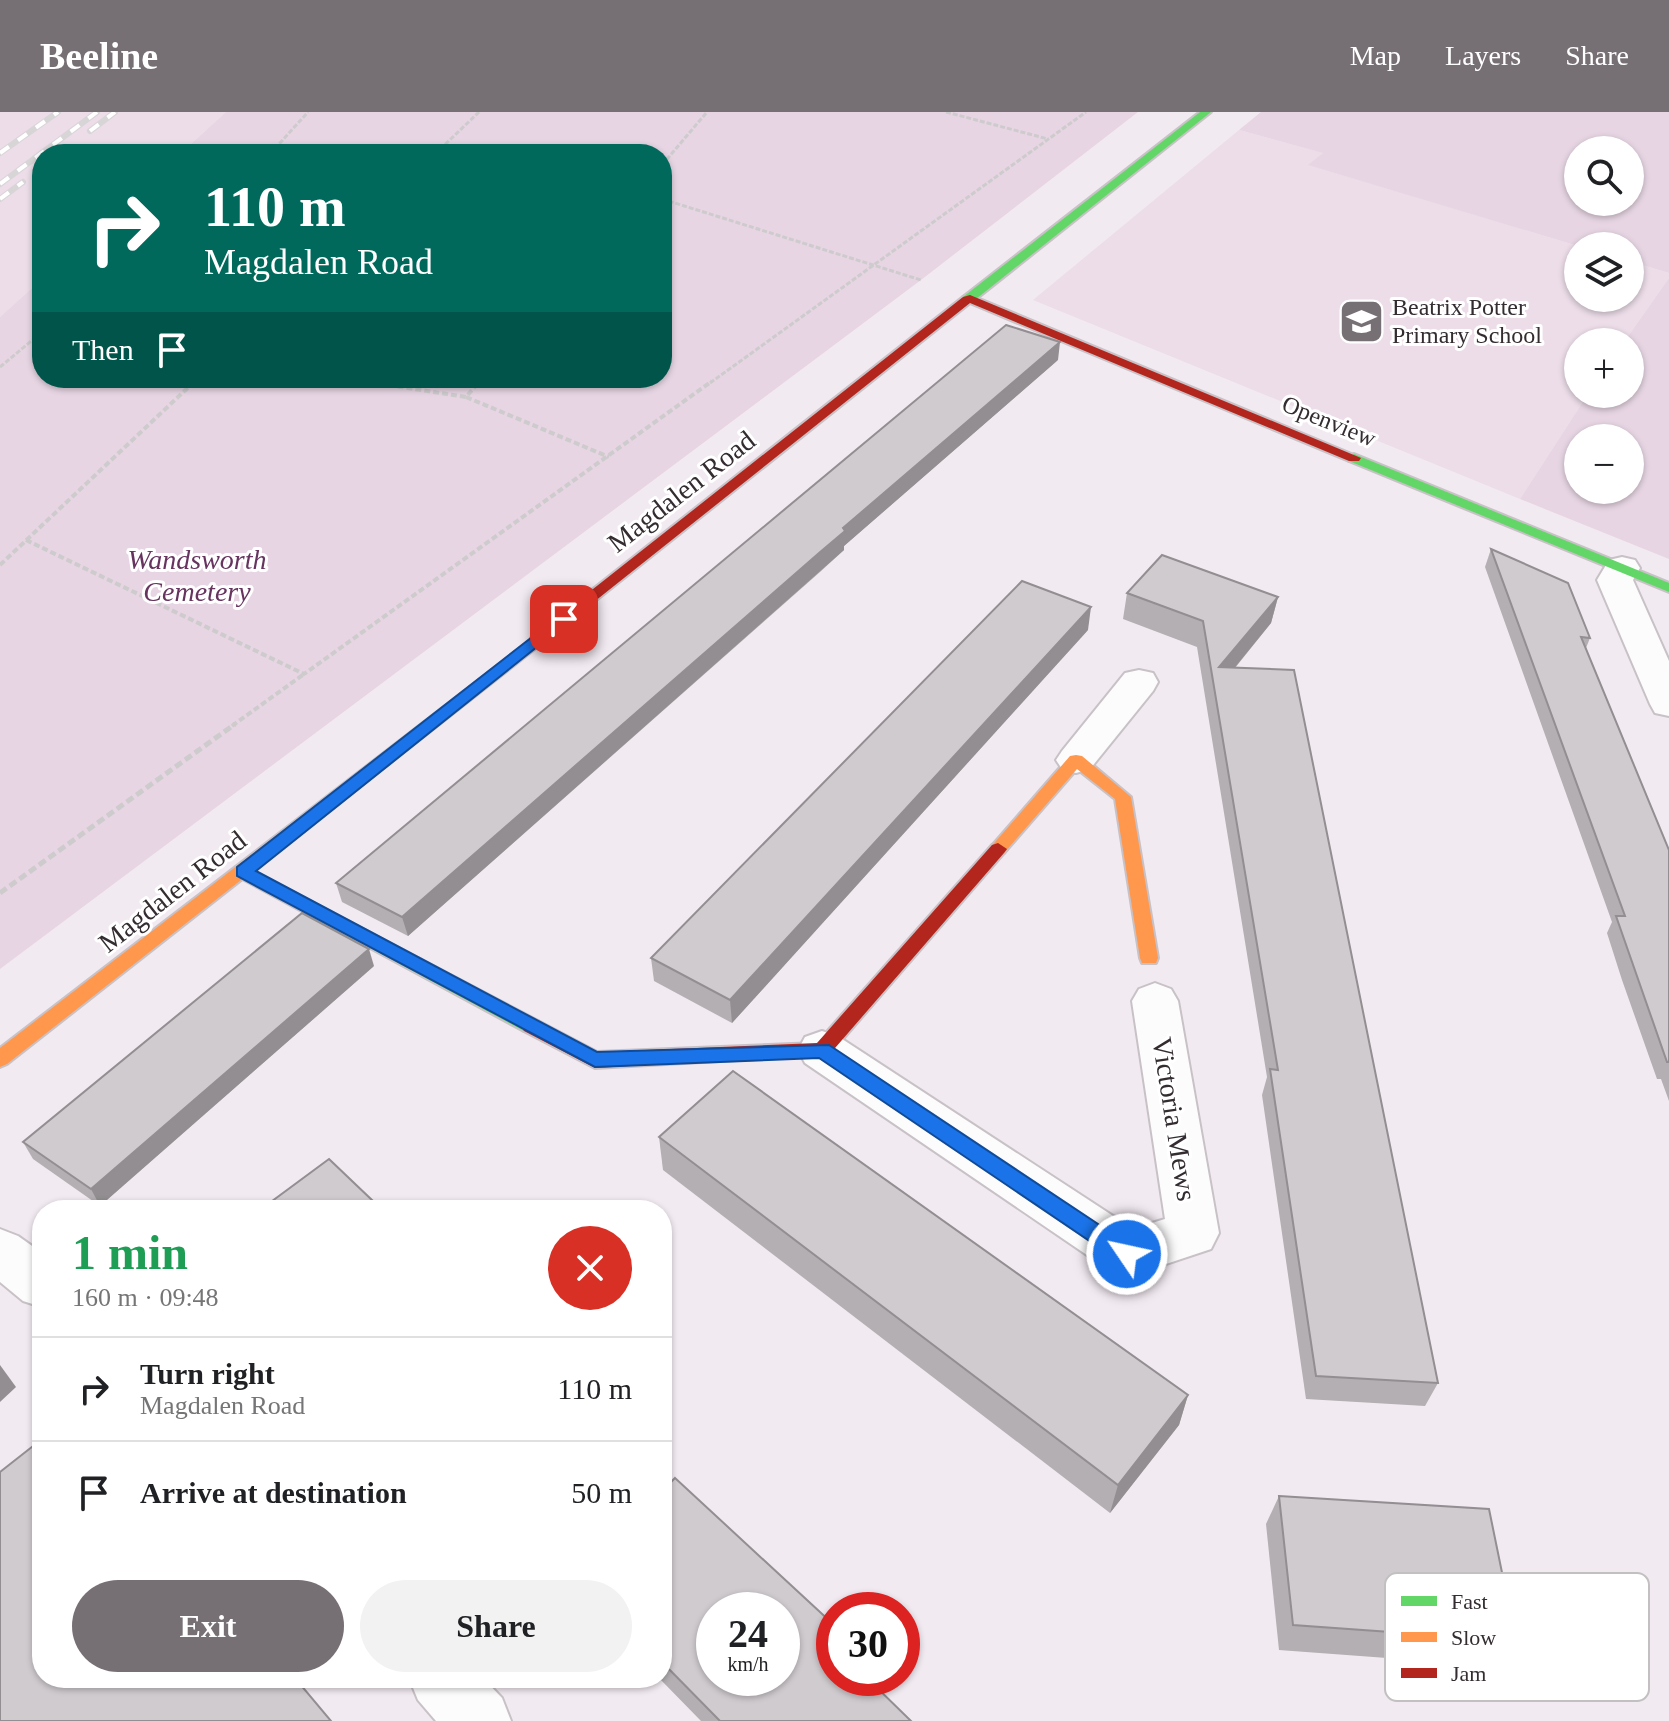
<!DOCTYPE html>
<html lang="en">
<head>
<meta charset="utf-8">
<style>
	body { margin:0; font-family:"Times New Roman",serif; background:#f2f2f2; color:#202124; height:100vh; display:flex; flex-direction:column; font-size:30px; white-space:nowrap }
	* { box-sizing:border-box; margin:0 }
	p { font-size:26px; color:#757577 }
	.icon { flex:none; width:44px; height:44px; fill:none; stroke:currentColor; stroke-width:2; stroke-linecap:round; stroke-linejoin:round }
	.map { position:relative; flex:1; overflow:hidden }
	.panel { position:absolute; left:32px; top:1088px; width:640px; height:488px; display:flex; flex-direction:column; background:#fff; border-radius:32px; box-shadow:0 2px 6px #0004 }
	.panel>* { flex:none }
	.hud { position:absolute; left:32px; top:32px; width:640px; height:244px; border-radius:32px; box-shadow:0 2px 6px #0004; background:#00695c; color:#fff; overflow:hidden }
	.tools { position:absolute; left:1564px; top:24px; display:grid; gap:16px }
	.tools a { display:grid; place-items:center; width:80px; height:80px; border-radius:50%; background:#fff; box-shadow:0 2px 6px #0004; font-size:40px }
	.speed { position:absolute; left:696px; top:1480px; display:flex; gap:16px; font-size:40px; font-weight:700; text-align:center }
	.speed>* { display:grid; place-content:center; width:104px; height:104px; border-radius:50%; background:#fff; box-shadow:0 2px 6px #0004; line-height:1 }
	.speed small { font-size:20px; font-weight:400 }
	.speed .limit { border:12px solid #d22; background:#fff; color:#111 }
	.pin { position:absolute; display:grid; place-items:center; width:68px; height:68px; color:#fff; margin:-34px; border-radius:16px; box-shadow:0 4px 12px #0006 }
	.me { position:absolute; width:88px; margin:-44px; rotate:304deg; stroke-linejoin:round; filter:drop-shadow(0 0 6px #0008) }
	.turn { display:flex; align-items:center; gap:28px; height:168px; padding:0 40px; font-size:36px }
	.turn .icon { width:104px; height:104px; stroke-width:2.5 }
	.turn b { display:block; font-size:56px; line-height:68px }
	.then { display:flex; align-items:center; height:76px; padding:0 40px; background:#0003; gap:16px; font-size:30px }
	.round { display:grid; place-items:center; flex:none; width:84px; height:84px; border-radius:42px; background:#f2f2f2 }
	.summary { display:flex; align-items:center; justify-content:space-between; height:136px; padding:0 40px }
	h1 { font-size:48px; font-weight:700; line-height:60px; color:#1e9e55 }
	.button { display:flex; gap:16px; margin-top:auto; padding:16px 40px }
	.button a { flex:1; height:92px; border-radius:48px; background:#766f74; color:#fff; font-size:32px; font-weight:700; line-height:92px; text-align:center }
	.button a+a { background:#f2f2f2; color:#202124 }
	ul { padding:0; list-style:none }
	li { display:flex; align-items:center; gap:24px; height:104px; padding:0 40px; border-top:2px solid #e0e0e0 }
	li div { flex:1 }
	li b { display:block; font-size:30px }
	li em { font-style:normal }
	header { display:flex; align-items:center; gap:48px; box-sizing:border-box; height:112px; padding:0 40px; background:#766f74; color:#fff }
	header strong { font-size:38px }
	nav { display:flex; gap:44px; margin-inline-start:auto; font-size:28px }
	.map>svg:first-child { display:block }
	.built { fill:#ecdde9 }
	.green { fill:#e7d5e3; fill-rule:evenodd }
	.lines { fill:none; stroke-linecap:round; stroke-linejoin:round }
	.street-casing { stroke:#c8c2c7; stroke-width:4 }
	.fast-casing { stroke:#c8c2c7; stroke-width:4 }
	.slow-casing { stroke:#c8c2c7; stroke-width:4 }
	.jam-casing { stroke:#c8c2c7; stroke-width:4 }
	.path-far2 { stroke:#cecbcd; stroke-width:3; stroke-dasharray:5 2; stroke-linecap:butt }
	.path-far1 { stroke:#cecbcd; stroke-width:4; stroke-dasharray:6 3; stroke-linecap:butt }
	.path { stroke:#cecbcd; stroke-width:5; stroke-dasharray:8 4; stroke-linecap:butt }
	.street { fill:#fdfcfd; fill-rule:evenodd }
	.fast { fill:#63d668; fill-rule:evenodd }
	.slow { fill:#ff974d; fill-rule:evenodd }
	.jam { fill:#b3261e; fill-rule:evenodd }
	.rail-casing { stroke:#d8d5d7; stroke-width:6 }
	.rail { stroke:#fff; stroke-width:4; stroke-dasharray:11; stroke-linecap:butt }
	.wall { fill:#b3afb2 }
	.shaded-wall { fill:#928e91 }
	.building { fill:#d0cbcf; stroke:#928e91; stroke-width:2; fill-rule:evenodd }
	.route { fill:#1a73e8; stroke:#114b97; stroke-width:2 }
	.labels { text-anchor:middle; stroke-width:6; stroke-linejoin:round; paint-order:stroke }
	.far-poi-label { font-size:24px; fill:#332d31; stroke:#fff; text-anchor:start }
	.far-street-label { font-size:24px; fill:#332d31; stroke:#fff }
	.street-label { font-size:28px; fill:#332d31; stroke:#fff }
	.park-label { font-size:28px; font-style:italic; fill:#67345f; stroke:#fff }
	.key { fill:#fff; stroke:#c2c0c1; stroke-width:2 }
	.key-label { font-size:22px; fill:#332d31 }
</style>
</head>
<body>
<header>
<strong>Beeline</strong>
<nav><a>Map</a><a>Layers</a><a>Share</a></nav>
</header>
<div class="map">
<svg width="1669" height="1609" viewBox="0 0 1669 1609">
	<rect width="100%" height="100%" fill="#f2eaf1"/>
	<g class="built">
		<polygon points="0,0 226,0 180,42 42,42 42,167 0,205"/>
		<polygon points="1239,18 1324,41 1309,53 1578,134 1578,186 1630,186 1630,149 1669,161 1669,166 1624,230 1578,230 1578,282 1588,282 1520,387 1033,188"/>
	</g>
	<g class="green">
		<polygon points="226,0 1138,0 921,168 0,857 0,205 42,167 42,266 662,266 662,42 180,42"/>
		<path d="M 1261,0 L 1669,0 L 1669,161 L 1630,149 L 1630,134 L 1578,134 L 1308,53 L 1323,41 L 1239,18 ZM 1578,38 L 1630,38 L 1630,90 L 1578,90 Z"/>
		<path d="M 1669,166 L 1669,447 L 1520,387 L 1588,282 L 1630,282 L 1630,230 L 1624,230 ZM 1630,326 L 1630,378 L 1578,378 L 1578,326 Z"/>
	</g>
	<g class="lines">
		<defs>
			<g id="street">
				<polygon points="1622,445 1635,448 1640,456 1633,468 1669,549 1669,604 1655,601 1650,592 1597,468 1609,448"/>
				<polygon points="1139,558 1153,561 1158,570 1153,579 1090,657 1076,661 1062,657 1056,648 1062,639 1125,561"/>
				<polygon points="1155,871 1171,877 1178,889 1219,1121 1211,1137 1127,1165 1109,1158 805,951 798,938 805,925 822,919 839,925 1133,1117 1165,1107 1132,889 1139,877"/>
				<polygon points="0,1117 18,1124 42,1141 42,1195 23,1189 0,1170"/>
				<polygon points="409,1566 483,1566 502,1586 511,1609 436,1609 418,1588"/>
			</g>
			<g id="fast">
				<polygon points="1200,0 1211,0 971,191 963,191 963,185"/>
				<polygon points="1354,342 1669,471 1669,480 1349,349 1347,346"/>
				<polygon points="243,754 538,909 541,914 538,919 524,919 237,764 234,760 237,756"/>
			</g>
			<g id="slow">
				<polygon points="536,524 541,526 541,532 7,952 0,955 0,936"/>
				<polygon points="1076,643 1082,644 1131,685 1158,846 1156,851 1142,851 1140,846 1115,687 1077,657 1004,741 992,741 989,737 1070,644"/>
			</g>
			<g id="jam">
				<polygon points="970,183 1361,346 1359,349 1349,349 970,191 541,532 531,532 531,526 963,185"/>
				<polygon points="998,731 1007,737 1004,741 829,943 595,956 524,919 521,914 524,909 538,909 597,940 817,931 992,733"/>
			</g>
		</defs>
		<use href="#street" class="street-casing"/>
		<use href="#fast" class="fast-casing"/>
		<use href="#slow" class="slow-casing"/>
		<use href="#jam" class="jam-casing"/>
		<g class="path-far2">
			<polyline points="946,0 1048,27"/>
			<polyline points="270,42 308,0"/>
			<polyline points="435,42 479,0"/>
			<polyline points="662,53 707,0"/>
			<polyline points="662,87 921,168"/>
			<polyline points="0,255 42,220"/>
			<polyline points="346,266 375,271"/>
			<polyline points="193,271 198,266"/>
			<polyline points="478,271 482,266"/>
			<polyline points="710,271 1086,0"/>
		</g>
		<g class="path-far1">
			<polyline points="362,269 466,285 480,269"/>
			<polyline points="466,285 609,345"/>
			<polyline points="26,428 304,562 712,269"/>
			<polyline points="0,453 195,269"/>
			<polyline points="232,614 304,562"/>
		</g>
		<polyline class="path" points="0,781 235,612"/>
		<use href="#street" class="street"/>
		<use href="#fast" class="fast"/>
		<use href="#slow" class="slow"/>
		<use href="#jam" class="jam"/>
		<defs>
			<g id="rail">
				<polyline points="90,19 115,0"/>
				<polyline points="0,41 58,0"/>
				<polyline points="0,72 97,0"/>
				<polyline points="0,87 23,70"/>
			</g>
		</defs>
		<use href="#rail" class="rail-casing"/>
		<use href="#rail" class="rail"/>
	</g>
	<g class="wall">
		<polygon points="1058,248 844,434 844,438 820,460 408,824 342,790 336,771"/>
		<polygon points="1491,437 1590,526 1586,536 1669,738 1669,989 1661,967 1657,967 1622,868 1607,821 1612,810 1485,455"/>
		<polygon points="1127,481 1278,485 1271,511 1235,556 1438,1271 1425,1294 1306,1287 1262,983 1267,965 1197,535 1123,507"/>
		<polygon points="1088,518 732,911 654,869 651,846"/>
		<polygon points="374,854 100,1094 33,1047 23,1030"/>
		<polygon points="659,1025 1188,1283 1179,1313 1110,1401 663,1058"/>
		<polygon points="662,1379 872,1570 911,1609 701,1609 659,1566 662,1566"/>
		<polygon points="1279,1384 1516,1529 1495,1554 1279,1538 1266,1412"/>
	</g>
	<g class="shaded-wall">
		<polygon points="1060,230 1058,248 844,434 844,438 408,824 402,805 843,416"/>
		<polygon points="1278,485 1271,511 1214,581 1219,555"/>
		<polygon points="1091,495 1088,518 732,911 730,888"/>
		<polygon points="369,837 374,854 100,1094 91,1077"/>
		<polygon points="374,1090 377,1098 363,1098"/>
		<polygon points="0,1253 16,1275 0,1290"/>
		<polygon points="1188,1283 1179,1313 1110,1401 1118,1373"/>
	</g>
	<g class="building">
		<polygon points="1006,213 1060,230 843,416 845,419 819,441 402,805 336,771"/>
		<polygon points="1491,437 1568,471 1590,526 1581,525 1669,738 1669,950 1667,950 1616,804 1625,804"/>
		<polygon points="1162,443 1278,485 1219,555 1294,558 1438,1271 1316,1264 1270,957 1278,958 1203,509 1127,481"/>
		<polygon points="1022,469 1091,495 730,888 651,846"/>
		<polygon points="302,801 369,837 91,1077 23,1030"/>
		<polygon points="733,959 1188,1283 1118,1373 659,1025"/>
		<polygon points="329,1047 374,1090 363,1098 260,1098"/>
		<polygon points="42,1327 42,1566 295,1566 331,1609 0,1609 0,1360"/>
		<path d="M 675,1366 L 834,1513 L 834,1566 L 867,1566 L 911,1609 L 720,1609 L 662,1550 L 662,1379 ZM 714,1498 L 782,1498 L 782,1566 L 714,1566 Z"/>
		<polygon points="1279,1384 1489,1397 1516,1529 1293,1513"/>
	</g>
	<polygon class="route" points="559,504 572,507 256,759 597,940 829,933 1134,1136 1138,1142 1134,1149 1119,1149 819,946 595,955 237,764 237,755"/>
	<defs>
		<symbol id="school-square" viewBox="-11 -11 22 22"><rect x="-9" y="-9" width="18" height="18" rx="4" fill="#766f74" stroke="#fff"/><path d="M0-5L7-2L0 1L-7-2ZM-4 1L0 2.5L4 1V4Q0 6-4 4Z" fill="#fff"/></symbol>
	</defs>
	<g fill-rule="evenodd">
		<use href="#school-square" x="1336" y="184" width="51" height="51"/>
	</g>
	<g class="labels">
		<g class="far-poi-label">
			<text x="1392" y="203">Beatrix Potter<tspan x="1392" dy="28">Primary School</tspan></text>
		</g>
		<g class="far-street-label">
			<text transform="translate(1329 309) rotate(22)" y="8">Openview</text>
		</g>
		<g class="street-label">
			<text transform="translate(681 379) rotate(-38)" y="10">Magdalen Road</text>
			<text transform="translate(172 779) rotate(-38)" y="10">Magdalen Road</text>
			<text transform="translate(1175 1007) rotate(81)" y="10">Victoria Mews</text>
		</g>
		<g class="park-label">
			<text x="197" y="457">Wandsworth<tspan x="197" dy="32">Cemetery</tspan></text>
		</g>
	</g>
	<rect x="1385" y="1461" width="264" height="128" rx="12" class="key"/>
	<rect x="1401" y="1484" width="36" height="10" fill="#63d668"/>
	<rect x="1401" y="1520" width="36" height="10" fill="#ff974d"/>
	<rect x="1401" y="1556" width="36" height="10" fill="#b3261e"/>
	<g class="key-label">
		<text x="1451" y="1497">Fast</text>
		<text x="1451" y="1533">Slow</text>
		<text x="1451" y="1569">Jam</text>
	</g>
</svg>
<div class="tools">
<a><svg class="icon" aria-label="search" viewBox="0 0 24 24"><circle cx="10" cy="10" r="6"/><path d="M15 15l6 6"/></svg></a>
<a><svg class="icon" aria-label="layers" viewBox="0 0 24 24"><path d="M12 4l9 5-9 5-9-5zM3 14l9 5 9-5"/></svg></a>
<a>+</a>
<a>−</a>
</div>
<div class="speed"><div>24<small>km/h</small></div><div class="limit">30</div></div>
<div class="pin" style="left:564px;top:507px;background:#d93025"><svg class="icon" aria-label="arrive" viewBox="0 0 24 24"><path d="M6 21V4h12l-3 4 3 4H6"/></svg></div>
<svg class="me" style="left:1127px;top:1142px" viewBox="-20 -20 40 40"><circle r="17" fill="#1a73e8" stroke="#fff" stroke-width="3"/><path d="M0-11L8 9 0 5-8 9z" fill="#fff"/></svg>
<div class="hud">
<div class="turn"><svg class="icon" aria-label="right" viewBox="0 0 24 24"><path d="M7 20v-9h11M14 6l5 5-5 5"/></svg><div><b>110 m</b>Magdalen Road</div></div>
<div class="then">Then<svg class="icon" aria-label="arrive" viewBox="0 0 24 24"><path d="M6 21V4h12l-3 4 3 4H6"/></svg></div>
</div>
<section class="panel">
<div class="summary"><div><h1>1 min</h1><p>160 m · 09:48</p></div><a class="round" style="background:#d93025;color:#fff"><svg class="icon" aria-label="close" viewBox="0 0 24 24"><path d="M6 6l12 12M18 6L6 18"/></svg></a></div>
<ul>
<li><svg class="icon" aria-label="right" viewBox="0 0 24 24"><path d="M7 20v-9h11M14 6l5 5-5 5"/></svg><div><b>Turn right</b><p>Magdalen Road</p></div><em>110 m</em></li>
<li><svg class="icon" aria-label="arrive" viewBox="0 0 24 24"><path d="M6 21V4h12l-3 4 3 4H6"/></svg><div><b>Arrive at destination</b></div><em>50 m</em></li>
</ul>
<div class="button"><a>Exit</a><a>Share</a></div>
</section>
</div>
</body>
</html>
